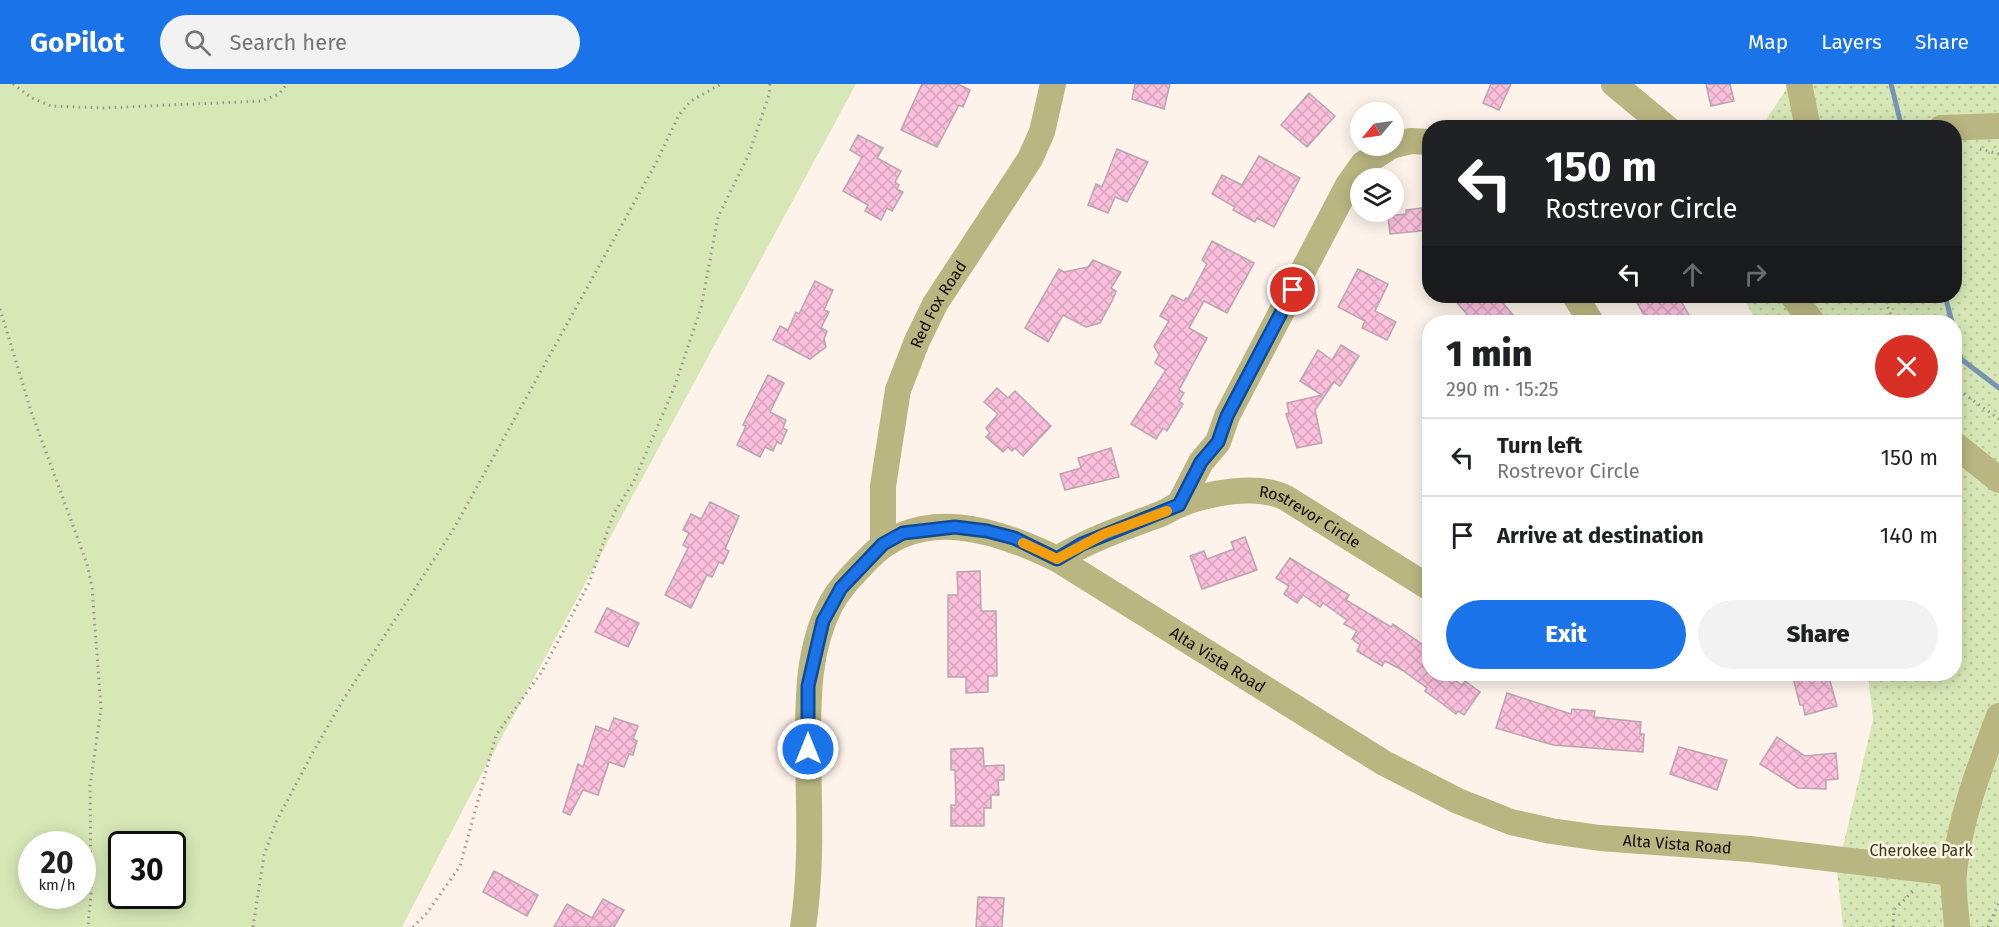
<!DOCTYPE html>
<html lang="en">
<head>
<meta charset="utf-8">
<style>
	body { margin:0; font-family:"Fira Sans",sans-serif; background:#f2f2f2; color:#202124; height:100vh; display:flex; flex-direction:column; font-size:22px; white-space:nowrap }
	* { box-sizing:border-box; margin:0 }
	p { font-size:20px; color:#757577 }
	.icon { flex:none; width:33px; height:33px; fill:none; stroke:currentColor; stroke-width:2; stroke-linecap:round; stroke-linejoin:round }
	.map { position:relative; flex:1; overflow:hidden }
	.sheet { position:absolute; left:1422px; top:231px; width:540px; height:366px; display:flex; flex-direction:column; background:#fff; border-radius:24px; box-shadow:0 3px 15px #0003 }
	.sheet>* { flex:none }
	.guide { position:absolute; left:1422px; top:36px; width:540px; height:183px; border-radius:24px; box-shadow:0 3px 15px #0003; background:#202124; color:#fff; overflow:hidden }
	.needle { width:39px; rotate:241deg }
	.fabs { position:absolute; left:1350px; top:18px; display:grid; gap:12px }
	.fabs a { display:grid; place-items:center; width:54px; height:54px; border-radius:50%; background:#fff; box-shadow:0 3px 15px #0003; font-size:30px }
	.speed { position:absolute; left:18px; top:747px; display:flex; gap:12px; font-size:30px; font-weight:700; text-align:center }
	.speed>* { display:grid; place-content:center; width:78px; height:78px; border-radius:50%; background:#fff; box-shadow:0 3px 15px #0003; line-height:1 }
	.speed small { font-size:15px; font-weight:400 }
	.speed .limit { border:3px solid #111; border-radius:9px; background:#fff; color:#111 }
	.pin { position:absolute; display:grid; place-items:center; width:51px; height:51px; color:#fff; margin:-26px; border:3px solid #fff; border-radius:50%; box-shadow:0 2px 6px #0007 }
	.me { position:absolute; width:66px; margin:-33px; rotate:0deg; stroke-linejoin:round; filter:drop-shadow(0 0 4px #0008) }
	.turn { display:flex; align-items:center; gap:21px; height:126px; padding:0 24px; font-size:27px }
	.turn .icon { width:78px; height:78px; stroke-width:2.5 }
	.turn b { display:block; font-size:42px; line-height:51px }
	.lanes { display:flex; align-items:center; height:57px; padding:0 24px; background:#0003; justify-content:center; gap:30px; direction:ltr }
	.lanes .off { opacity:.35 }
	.round { display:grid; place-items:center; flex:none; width:63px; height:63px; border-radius:32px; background:#f2f2f2 }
	.head { display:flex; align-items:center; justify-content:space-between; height:102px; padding:0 24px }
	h1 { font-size:36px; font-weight:800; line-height:45px }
	.action { display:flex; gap:12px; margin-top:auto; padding:12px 24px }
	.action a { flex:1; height:69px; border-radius:36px; background:#1a73e8; color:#fff; font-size:24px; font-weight:800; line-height:69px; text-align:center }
	.action a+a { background:#f2f2f2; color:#202124 }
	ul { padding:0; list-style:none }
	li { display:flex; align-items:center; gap:18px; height:78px; padding:0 24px; border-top:2px solid #e0e0e0 }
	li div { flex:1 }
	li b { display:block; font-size:22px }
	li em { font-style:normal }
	header { display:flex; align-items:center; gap:36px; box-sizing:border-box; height:84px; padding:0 30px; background:#1a73e8; color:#fff }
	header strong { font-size:28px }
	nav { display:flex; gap:33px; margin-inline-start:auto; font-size:21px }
	.search { width:420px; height:54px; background:#f2f2f2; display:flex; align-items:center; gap:15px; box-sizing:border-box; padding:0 21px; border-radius:33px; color:#757577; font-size:22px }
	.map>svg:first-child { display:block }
	.grass { fill:#d7e8b6; fill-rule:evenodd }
	.park { fill:url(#park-dots) }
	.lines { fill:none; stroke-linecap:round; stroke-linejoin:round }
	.stream { stroke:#7994b3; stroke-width:5 }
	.building { fill:url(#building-cross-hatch); stroke:#b9a6af; stroke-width:1.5 }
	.path { stroke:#9c948d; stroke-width:3; stroke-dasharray:1.5 4.5; stroke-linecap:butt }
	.minor { stroke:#b9b681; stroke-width:26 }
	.route-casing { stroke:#114b97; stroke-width:15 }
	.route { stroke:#1a73e8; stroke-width:10 }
	.slow { stroke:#f59e0b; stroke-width:10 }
	.labels { text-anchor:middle; stroke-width:5; stroke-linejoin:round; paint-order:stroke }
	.street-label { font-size:16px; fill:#110b07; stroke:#fdf3ea }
	.park-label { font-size:16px; fill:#313e08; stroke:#fdf3ea }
</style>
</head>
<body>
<header>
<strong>GoPilot</strong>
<div class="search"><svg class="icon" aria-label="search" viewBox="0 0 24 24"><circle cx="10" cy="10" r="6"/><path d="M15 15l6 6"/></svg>Search here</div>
<nav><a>Map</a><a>Layers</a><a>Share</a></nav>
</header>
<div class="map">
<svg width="1999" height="843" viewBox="0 0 1999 843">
	<defs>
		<pattern id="park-dots" width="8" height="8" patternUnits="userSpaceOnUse" patternTransform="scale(1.5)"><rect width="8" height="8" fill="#d7e8b6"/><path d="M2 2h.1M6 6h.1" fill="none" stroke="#b8c69b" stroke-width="1.8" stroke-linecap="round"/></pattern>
		<pattern id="building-cross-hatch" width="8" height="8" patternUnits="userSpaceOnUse" patternTransform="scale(1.5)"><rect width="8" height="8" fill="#fbbfdd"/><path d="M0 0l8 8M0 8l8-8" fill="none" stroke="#d6a3bc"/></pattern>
	</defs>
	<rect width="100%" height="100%" fill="#fdf3ea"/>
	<path class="grass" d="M 0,0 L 856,0 L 470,712 L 402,843 L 0,843 ZM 82,760 L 82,812 L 32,812 L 32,760 ZM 122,760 L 172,760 L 172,812 L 122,812 Z"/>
	<polygon class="park" points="1790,0 1999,0 1999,843 1843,843 1837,787 1873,636 1868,590 1954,590 1954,238 1757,238 1742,212 1954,212 1954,44 1761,43"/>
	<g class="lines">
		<g class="stream">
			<polyline points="1891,0 1902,44"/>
			<polyline points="1945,212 1952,238"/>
			<polyline points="1954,250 1961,275 1999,304"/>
		</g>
	</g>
	<g class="building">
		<polygon points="922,0 958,0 970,6 963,23 959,21 937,63 901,46"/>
		<polygon points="1135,0 1170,0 1164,25 1132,15"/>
		<polygon points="1491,0 1511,0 1499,26 1483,19"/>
		<polygon points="1706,0 1730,0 1734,17 1711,22"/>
		<polygon points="1309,9 1335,32 1307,63 1281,41"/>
		<polygon points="858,51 883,64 877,74 901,87 895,98 899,101 897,105 903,108 892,127 887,124 881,136 865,127 868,121 843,107 862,73 850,66"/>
		<polygon points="1117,65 1148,78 1127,118 1115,113 1108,129 1088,121 1096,100 1102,103"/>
		<polygon points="1259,72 1300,94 1274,143 1257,134 1255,138 1233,126 1235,123 1212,110 1222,91 1242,101"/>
		<polygon points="1430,123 1430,146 1390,150 1388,132 1406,130 1406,126"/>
		<polygon points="1212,157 1254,179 1227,229 1204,217 1189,244 1207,254 1179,306 1184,309 1179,317 1183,320 1167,347 1163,344 1156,355 1131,340 1166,286 1155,279 1159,271 1154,262 1169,237 1160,232 1172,211 1184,217 1186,214 1188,215 1207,180 1202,176"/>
		<polygon points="1093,176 1121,188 1111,204 1116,207 1112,217 1100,239 1086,243 1063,231 1048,258 1025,244 1059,185 1064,188 1088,183"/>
		<polygon points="1358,185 1388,200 1375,227 1396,238 1387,256 1362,244 1365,237 1338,223"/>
		<polygon points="815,197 833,206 824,226 829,228 821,244 827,247 824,255 826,263 810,275 773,256 780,242 788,246 796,228 799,230"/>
		<polygon points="1451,212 1497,212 1519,238 1474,238"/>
		<polygon points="1645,212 1678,212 1693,238 1648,238 1636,217"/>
		<polygon points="1341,261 1359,272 1340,302 1334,298 1315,326 1322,359 1297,364 1286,330 1289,329 1287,319 1322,311 1300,297 1318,266 1332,276"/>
		<polygon points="768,291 784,299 770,328 786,336 783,344 787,346 781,360 777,358 773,367 765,363 760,373 737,361 746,342 743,341"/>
		<polygon points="997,304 1008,314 1015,307 1051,342 1023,372 1015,364 1012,367 1008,363 1003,368 986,353 990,349 986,344 998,330 984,318"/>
		<polygon points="1111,364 1119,393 1065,406 1060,390 1081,384 1078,374"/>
		<polygon points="710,418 739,432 725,465 729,467 723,480 719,478 712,493 707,491 691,524 665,511 688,464 683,461 689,449 683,446 691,430 701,435"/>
		<polygon points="1245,453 1257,486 1202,505 1190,472 1204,467 1207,475 1234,465 1231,458"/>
		<polygon points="1290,474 1349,511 1346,516 1391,543 1393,540 1430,566 1430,590 1446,590 1462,601 1465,597 1480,608 1464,631 1458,627 1456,630 1444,621 1425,607 1427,604 1402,586 1385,577 1382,582 1357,567 1360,561 1352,555 1357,547 1344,540 1347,536 1323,519 1320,523 1303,511 1297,519 1284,510 1289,502 1276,494"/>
		<polygon points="980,487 981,527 996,527 997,592 988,592 988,608 966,609 966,593 948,593 948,511 958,511 957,488"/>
		<polygon points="607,524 639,539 628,563 595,548"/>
		<polygon points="1792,590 1828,590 1837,622 1805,631 1803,621 1800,621"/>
		<polygon points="1507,609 1571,630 1572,625 1595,627 1594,633 1641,638 1640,650 1644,650 1643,668 1553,661 1496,644"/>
		<polygon points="614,634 638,642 633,655 637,657 633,671 629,670 624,683 609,678 598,711 583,706 570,731 563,728 578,680 583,683 596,642 609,647"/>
		<polygon points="1777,653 1805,672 1836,669 1838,695 1826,696 1826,705 1798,704 1760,680"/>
		<polygon points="1679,663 1727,676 1717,706 1670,690"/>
		<polygon points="983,664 984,682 1004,681 1004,696 998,696 999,711 991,711 991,724 984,724 984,742 951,742 951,721 956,721 955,686 951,686 951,665"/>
		<polygon points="494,787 538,811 527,832 483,808"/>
		<polygon points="978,813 1004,814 1002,843 976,843"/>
		<polygon points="603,815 624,826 614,843 554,843 567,820 592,834"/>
	</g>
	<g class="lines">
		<g class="path">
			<polyline points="13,0 32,14 51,22 103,24 262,17 279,10 287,0"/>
			<polyline points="1980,65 1999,70"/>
			<polyline points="1883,212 1894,238"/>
			<polyline points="0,225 31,327 87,480 92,503 101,625 90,702 91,809 88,843"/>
			<polyline points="1954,303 1999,335"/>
			<polyline points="253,843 264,771 276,738 312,670 343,616 453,446 656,79 679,31 691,17 721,0"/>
			<polyline points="413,843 427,829 460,782 496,651 541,589 589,499 614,429 634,397 674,304 701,224 718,133 749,70 769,11 770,0"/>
			<polyline points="1893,843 1894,826 1914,806"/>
			<polyline points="1988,843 1999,819"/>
		</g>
		<g class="minor">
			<polyline points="1614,0 1667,44"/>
			<polyline points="1799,0 1808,44"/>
			<polyline points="1941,44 1999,42"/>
			<polyline points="1394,61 1411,57 1430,58"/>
			<polyline points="1575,212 1591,238"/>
			<polyline points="1793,212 1812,238"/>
			<polyline points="1954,360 1999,396"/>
			<polyline points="1179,421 1201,378 1218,358 1227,332 1348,101 1363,80 1391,62"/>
			<path id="s1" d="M 883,460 L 883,402 L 898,306 L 917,257 L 935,220 L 1030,75 L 1042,48 L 1053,0"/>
			<path id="s2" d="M 1057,475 C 1089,456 1123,444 1158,431 C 1165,429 1171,424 1178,421 C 1208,409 1257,399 1286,414 L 1430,504"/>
			<path id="s3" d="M 803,843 C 812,785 809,725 808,667 C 808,616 807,566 831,520 C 840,503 854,490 868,475 C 921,420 997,446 1057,475 L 1384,679 L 1458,717 L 1511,738 L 1551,747 L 1600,754 L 1750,765 L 1954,789"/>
			<path d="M 1957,843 C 1956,825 1952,805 1954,788 C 1960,734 1980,682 1999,632"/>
		</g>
	</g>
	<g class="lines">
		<defs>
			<polyline id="route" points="808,665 808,602 823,537 841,504 883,460 903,449 955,443 987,447 1014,454 1057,475 1082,460 1179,421 1201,378 1218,358 1227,332 1293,206"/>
		</defs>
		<use href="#route" class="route-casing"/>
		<use href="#route" class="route"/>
		<polyline class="slow" points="1023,459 1057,475 1104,450 1167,427"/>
	</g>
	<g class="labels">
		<g class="street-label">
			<text dy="6" stroke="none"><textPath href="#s1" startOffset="250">Red Fox Road</textPath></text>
			<text dy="6" stroke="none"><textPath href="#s2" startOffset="273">Rostrevor Circle</textPath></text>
			<text dy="6" stroke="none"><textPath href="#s3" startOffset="778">Alta Vista Road</textPath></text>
			<text dy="6" stroke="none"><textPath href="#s3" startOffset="1282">Alta Vista Road</textPath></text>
		</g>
		<g class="park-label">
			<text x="1921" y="772">Cherokee Park</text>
		</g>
	</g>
</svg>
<div class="fabs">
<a><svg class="needle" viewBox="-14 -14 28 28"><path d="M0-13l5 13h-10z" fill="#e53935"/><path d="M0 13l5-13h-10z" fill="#757577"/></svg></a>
<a><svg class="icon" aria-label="layers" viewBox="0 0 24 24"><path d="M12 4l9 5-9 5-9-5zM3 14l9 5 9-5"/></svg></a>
</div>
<div class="speed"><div>20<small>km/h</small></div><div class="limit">30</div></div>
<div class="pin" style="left:1293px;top:206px;background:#d93025"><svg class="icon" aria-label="arrive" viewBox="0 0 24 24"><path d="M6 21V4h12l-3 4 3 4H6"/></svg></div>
<svg class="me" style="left:808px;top:665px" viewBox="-20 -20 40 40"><circle r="17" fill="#1a73e8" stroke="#fff" stroke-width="3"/><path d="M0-11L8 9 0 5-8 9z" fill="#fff"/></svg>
<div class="guide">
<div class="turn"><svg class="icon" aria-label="left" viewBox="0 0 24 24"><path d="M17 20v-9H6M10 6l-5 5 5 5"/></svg><div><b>150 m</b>Rostrevor Circle</div></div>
<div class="lanes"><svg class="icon" aria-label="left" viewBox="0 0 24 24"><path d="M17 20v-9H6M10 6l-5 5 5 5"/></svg><svg class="icon off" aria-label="ahead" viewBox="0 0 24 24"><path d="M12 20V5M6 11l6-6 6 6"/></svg><svg class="icon off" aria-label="right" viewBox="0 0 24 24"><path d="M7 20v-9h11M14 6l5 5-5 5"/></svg></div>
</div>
<section class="sheet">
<div class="head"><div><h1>1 min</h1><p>290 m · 15:25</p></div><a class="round" style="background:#d93025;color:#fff"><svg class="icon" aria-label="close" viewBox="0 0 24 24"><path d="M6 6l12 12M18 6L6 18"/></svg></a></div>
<ul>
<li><svg class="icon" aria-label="left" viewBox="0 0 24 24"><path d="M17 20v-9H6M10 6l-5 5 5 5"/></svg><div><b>Turn left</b><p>Rostrevor Circle</p></div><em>150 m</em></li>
<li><svg class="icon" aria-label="arrive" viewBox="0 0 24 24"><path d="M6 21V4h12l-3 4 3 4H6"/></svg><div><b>Arrive at destination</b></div><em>140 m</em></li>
</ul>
<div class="action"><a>Exit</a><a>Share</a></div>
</section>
</div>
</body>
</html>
